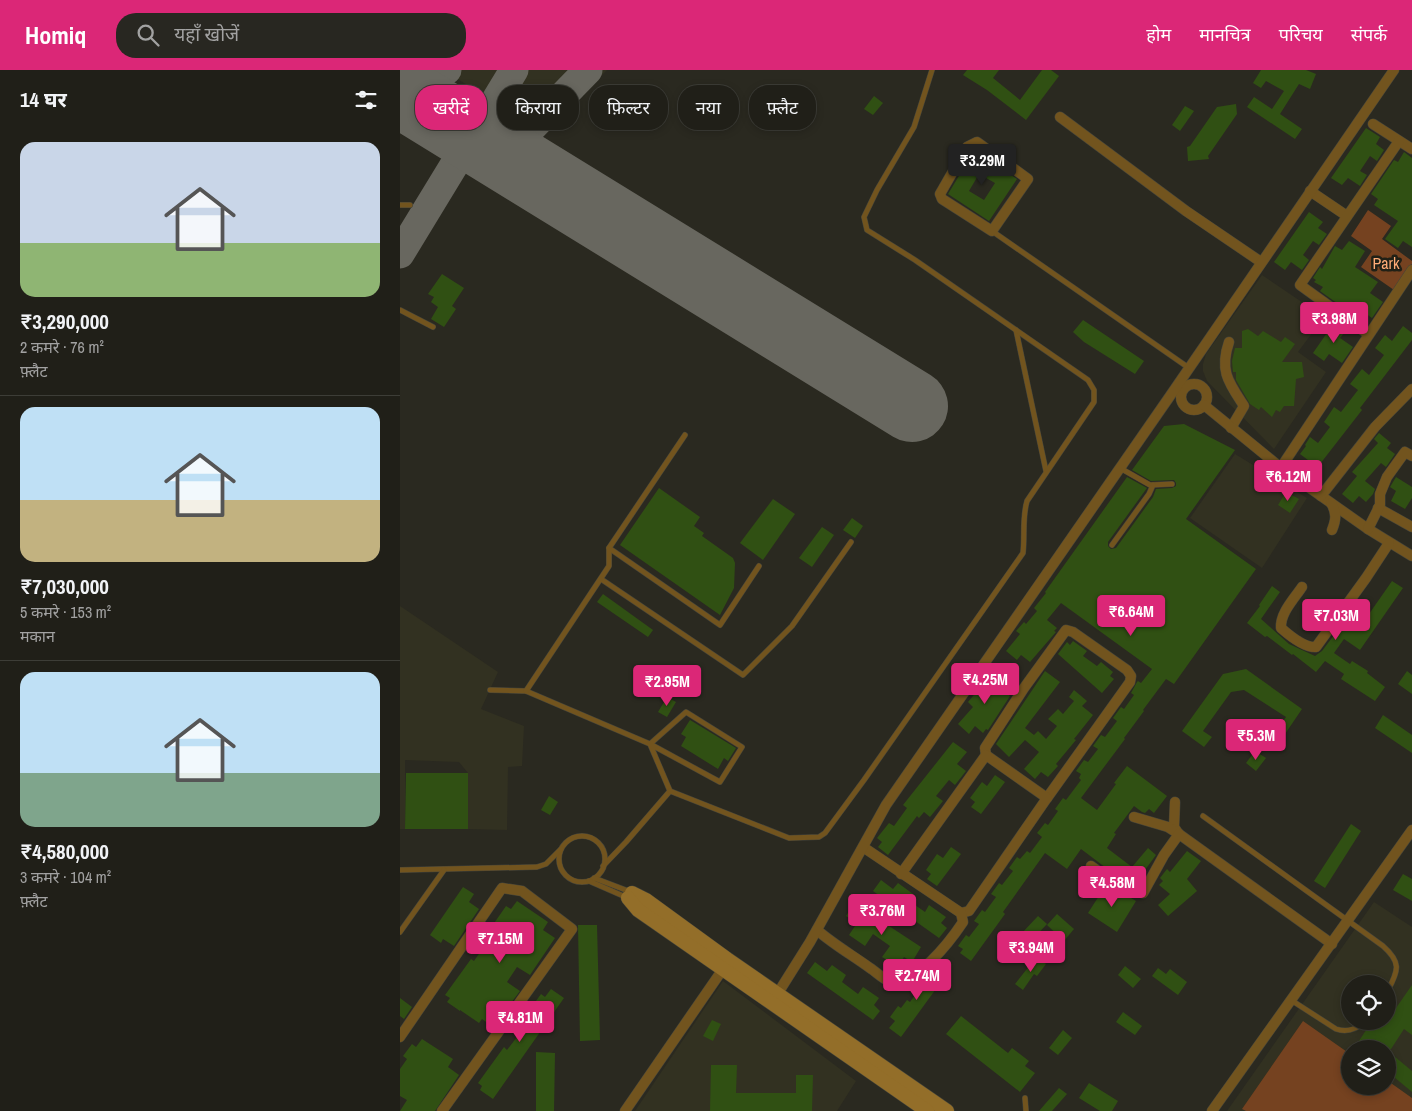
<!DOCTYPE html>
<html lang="hi">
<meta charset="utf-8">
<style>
:root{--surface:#201f18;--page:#282721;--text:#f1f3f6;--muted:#a2a2a2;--line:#3d3d37;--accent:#db2777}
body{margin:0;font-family:"Archivo Narrow","Noto Sans Devanagari",sans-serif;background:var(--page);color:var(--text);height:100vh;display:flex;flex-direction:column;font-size:19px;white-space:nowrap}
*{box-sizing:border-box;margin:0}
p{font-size:16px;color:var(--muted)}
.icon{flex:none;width:28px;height:28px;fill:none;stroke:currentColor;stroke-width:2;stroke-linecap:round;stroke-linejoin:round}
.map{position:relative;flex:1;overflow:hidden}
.sheet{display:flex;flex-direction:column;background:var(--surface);width:400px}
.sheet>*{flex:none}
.top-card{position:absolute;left:15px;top:15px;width:475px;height:45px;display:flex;gap:10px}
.buttons{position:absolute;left:941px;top:905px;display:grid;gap:10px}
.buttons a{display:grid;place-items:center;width:55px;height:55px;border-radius:50%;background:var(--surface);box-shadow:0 2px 8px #0003,0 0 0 1px var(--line);font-size:25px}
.price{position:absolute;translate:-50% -42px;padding:0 11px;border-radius:5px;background:var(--accent);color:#fff;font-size:16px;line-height:32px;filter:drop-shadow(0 1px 2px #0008)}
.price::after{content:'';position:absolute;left:50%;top:30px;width:15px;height:11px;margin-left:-8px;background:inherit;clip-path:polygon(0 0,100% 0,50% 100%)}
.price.selected{background:#222;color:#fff}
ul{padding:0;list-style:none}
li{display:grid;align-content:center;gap:10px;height:265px;padding:0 20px}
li+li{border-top:1px solid var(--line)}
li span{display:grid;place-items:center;height:155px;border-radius:15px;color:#555}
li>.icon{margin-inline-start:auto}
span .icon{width:90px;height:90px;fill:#fffc;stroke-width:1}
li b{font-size:21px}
h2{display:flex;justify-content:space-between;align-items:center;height:60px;padding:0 20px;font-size:21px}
.tag{padding:0 18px;border-radius:20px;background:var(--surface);box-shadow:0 2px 8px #0003,0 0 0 1px var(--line);font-size:18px;line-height:45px}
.tag.selected{background:var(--accent);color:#fff}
header{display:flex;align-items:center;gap:30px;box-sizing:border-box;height:70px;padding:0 25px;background:var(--accent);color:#fff}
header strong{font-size:24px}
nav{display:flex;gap:28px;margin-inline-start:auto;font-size:18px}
.search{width:350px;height:45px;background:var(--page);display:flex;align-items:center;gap:12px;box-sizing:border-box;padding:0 18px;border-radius:20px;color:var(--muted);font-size:19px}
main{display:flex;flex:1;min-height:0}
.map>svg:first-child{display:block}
.built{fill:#323121;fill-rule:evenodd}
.park{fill:#754220}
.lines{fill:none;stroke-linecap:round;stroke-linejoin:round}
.taxiway{stroke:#68675f;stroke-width:29}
.runway{stroke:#68675f;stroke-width:72}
.building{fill:#305013;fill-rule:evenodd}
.service-casing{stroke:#44443b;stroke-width:6}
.minor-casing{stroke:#44443b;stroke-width:11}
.secondary-casing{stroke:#44443b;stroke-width:15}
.service{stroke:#72541e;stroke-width:5}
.minor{stroke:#72541e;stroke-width:10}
.secondary{stroke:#936e29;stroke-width:14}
.labels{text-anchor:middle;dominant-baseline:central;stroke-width:5;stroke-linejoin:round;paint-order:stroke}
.park-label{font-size:16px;fill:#ffac77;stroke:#202016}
</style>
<header>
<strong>Homiq</strong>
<div class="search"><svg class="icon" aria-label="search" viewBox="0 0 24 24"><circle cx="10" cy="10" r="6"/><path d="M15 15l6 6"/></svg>यहाँ खोजें</div>
<nav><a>होम</a><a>मानचित्र</a><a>परिचय</a><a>संपर्क</a></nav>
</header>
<main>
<section class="sheet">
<h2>14 घर<svg class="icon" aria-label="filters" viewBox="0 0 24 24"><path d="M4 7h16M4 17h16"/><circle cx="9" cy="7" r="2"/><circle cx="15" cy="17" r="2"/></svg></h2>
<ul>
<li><span style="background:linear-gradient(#c9d6e8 65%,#8fb573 0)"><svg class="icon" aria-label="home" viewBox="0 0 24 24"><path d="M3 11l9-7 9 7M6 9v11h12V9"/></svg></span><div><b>₹3,290,000</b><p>2 कमरे · 76 m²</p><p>फ़्लैट</p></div></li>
<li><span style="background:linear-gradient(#bfe0f5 60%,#c2b280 0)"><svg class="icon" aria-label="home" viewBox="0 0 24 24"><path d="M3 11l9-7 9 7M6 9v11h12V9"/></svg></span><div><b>₹7,030,000</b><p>5 कमरे · 153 m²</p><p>मकान</p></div></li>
<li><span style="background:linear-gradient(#bfe0f5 65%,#7fa58c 0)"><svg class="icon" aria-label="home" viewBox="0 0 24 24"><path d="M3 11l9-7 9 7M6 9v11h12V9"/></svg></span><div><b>₹4,580,000</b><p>3 कमरे · 104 m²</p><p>फ़्लैट</p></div></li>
</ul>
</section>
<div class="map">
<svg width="1012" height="1041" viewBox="0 0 1012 1041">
<rect width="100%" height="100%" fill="#2a2920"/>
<g class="built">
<polygon points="43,0 207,0 145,63"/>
<polygon points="862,205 924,247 898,282 926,302 874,379 807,311 803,301 803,294 806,284"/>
<polygon points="835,384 907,428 862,498 790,448"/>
<polygon points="0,536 98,602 81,639 124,656 122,696 108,697 107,760 68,759 68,703 59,692 5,690 5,759 0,759"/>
<path d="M974 832 1012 857V1041H827ZM950 914H988V951H950ZM950 979H988V1016H950Z"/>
<polygon points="323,911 456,1011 437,1041 235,1041"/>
</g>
<g class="park">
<polygon points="968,140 991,156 982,169 1012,191 1012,194 994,220 961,197 972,181 951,166"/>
<polygon points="903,951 950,984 950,1016 988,1016 988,1011 1012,1028 1012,1041 846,1041 842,1039"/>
</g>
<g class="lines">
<g class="taxiway">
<polyline points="0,3 16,4 47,0"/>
<polyline points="74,66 114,0"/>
<polyline points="105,85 188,0"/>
<path d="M0 184 56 92C60 77 57 66 51 52"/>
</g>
<polyline class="runway" points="0,21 512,336"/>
</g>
<g class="building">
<polygon points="567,0 599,0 593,8 620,30 642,0 651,0 659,6 626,50 587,20 563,5"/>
<polygon points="861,0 906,0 916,4 910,19 899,14 880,44 902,59 895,69 847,37 854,27 872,39 884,21 866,11 861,18 853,13"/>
<polygon points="474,26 483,33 473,45 464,39"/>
<polygon points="836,34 837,44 808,86 809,89 788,91 787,77 790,76 817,37"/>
<polygon points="785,36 794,41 780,61 772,55"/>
<polygon points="966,58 980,67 976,74 984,80 977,91 970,86 960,101 967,105 960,116 948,108 942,115 931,108"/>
<path d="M574 81 617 109 589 151 548 124ZM579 104 595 113 584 130 569 121Z"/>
<polygon points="1004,82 1012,88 1012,177 1003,171 998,178 985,169 998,151 974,135 978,129 971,124 994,90 998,92"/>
<polygon points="909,142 923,152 918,158 927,164 919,175 913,171 903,185 909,190 902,200 891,192 885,200 874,192"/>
<polygon points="949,171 965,181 955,197 978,212 970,223 983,232 972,248 959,239 955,246 920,221 923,217 914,212 916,210 913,208 920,197 922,199 935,176 942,180"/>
<polygon points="42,204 64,218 52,236 56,239 44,257 31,249 38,237 31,232 34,227 28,224"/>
<polygon points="683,250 744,291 735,304 684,272 673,262"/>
<polygon points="936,250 948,258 940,268 953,277 942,293 929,284 924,291 913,283"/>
<polygon points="1003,256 1012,263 1012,270 960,338 962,340 913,403 904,395 908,390 900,384 906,376 905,375 910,367 918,373 930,357 924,352 934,337 941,342 958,320 950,314 962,299 969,305 984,285 975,278 985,265 992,271"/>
<polygon points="848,259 858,266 863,261 881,272 885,267 895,274 882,292 902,292 904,307 896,309 894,336 884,336 880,342 876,340 872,347 861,337 859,340 850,334 836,310 836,302 833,302 832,291 835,278 842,278 842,261"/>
<polygon points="784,354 835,380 786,449 856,499 774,614 766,609 743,640 744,641 724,668 725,669 681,728 697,740 716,714 714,713 727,696 767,726 754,743 749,739 745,743 742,742 734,736 714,763 716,764 707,778 732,797 748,778 756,785 742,804 745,806 739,815 726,813 681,779 667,799 645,783 603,842 605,844 571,891 560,883 563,879 558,876 566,865 569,867 579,854 574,851 582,840 585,842 596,827 591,824 599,813 602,815 613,801 609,798 617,787 620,789 627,781 630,783 642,767 637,763 645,753 648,755 658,741 655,739 663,728 666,730 681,710 679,708 681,704 676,701 684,690 688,692 698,679 693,676 701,665 705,667 717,651 713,648 721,637 724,639 734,625 731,623 737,612 738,611 741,613 752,599 661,533 647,550 657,558 654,561 656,562 630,592 621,585 617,590 606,581 620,564 616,561 624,552 626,554 637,541 634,538 646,523 645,522 727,407 747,418 708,472 708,476 711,479 716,478 753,427 756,419 772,418 776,416 776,413 774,410 751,411 732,400 764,356"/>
<polygon points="979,363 991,373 987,378 995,384 986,397 981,393 965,411 975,419 973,424 966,432 959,426 953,433 942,424 957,406 952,402 978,373 974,369"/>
<polygon points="996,407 1012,417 1012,428 1005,439 991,431 996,421 990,417"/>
<polygon points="259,418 300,447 294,456 304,463 302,466 333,488 335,493 334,518 320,545 220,475"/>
<polygon points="886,422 899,429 890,443 878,435"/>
<polygon points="373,429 395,444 363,490 340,473"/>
<polygon points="452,448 463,456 455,468 443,460"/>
<polygon points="422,457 434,465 412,497 399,488"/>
<polygon points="992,511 1003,518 960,580 944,569 934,583 950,594 952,591 968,601 967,603 985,617 975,631 941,609 944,604 925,591 916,602 893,584 892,585 867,566 865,567 847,553 860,536 859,535 872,516 880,522 861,549 889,574 915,586 922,581 950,544 962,554"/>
<polygon points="203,524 253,560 248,567 197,532"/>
<polygon points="673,571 687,581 683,586 697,596 701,592 713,602 710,606 714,609 702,623 658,584 667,572 670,575"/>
<polygon points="846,599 902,639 883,667 875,662 886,647 844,620 831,622 803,661 812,667 804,677 782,661 823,604"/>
<polygon points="591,601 604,612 600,617 610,626 588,660 586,659 583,663 575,656 569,664 558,654 573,637 568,632 587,609 585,608"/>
<polygon points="645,601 660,612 625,658 634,665 638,661 646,669 657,656 648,649 658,639 663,644 674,631 669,627 674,620 687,631 682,636 693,645 674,669 676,670 656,694 658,696 648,707 641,702 635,709 624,699 639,682 625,670 609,687 596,674"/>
<polygon points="1007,601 1012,605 1012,624 998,614"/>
<polygon points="267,627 276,632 267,647 258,642"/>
<polygon points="983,645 1012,665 1012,683 975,658"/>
<polygon points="290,650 336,678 328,691 324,688 318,699 281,676 286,667 281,664"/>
<polygon points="553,672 567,682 557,694 566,701 555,715 549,710 536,726 543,731 530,747 524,742 519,748 517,746 488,785 478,777 482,772 477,768 489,753 494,756 507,738 503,735"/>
<polygon points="855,681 866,688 856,701 846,693"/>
<polygon points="6,703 68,703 68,759 5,759"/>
<polygon points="595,705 605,712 581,744 571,737 575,732 570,728 582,712 587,716"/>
<polygon points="149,726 158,732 150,745 141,740"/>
<polygon points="951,754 961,761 925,818 914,811"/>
<polygon points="551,777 561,784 537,816 527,809 531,804 526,800 537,784 543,788"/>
<polygon points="787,781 801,791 787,809 797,821 768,846 758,835 770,824 759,815 763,811 760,808 767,799 770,802"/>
<polygon points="1003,804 1012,809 1012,831 993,820"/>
<polygon points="481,810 493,819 498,813 513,824 508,830 525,842 529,835 546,847 541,853 547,858 539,868 473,821"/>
<polygon points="706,815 719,825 731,828 736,831 717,862 688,843"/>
<polygon points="63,817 74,824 69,832 79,839 54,876 43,869 41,873 30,865"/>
<polygon points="117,831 148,852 143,860 155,868 130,905 117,897 107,912 120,921 93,957 82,949 79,953 60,940 60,941 47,932 50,928 45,925 71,889 74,891 85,875 81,872 106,836 111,839"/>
<polygon points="454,833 521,877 512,892 504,887 498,897 482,887 490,876 473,864 465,876 449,865 457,853 446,846"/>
<polygon points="657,844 674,859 664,871 647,855"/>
<polygon points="638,846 647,854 630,872 621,864"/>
<polygon points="178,855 197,855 200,970 180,971"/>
<polygon points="637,886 646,894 637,906 634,904 623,920 615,914"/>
<polygon points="415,892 427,901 432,895 446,905 442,912 458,924 463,917 479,928 474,935 480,941 473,950 407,903"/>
<polygon points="542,896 549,901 501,967 489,958 495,951 490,947 498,936 501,938 507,930 510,932 521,917 516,914 519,909 526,904 527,905 534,898 538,901"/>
<polygon points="725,896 741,909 733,918 718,905"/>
<polygon points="758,898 766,904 770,899 787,912 778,925 752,906"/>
<polygon points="1012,915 1012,965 1004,959 991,979 964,979 957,974 972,951 988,951 988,932 996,938"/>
<polygon points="151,919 164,928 93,1029 80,1020 82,1016 78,1013 104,977 107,980 120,963 115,960 141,924 145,927"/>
<polygon points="0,928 12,937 4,949 0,946"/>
<polygon points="723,942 742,956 735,965 716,952"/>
<polygon points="561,946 608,983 612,978 629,991 625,996 635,1003 620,1022 546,964"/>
<polygon points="312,950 321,954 313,971 303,966"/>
<polygon points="663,960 672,968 658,985 649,978"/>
<polygon points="22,969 53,989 48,997 59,1005 35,1041 0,1041 7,1030 0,1026 0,999 7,989 3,986 12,974 16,977"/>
<polygon points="988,981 1012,1001 1012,1022 988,1002"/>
<polygon points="136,982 155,983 154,1041 136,1041"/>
<polygon points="311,995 337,995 336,1023 396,1023 396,1005 413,1005 412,1041 310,1041"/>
<polygon points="689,1013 718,1031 712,1041 700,1041 679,1028"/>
<polygon points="659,1018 667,1024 652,1041 639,1041"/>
</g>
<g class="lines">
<g class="service-casing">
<g id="service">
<polyline points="0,135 10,135"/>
<polyline points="592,161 789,298"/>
<polyline points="0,240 33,257"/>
<polyline points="616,260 646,401"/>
<polyline points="720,398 750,415 772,414"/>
<polyline points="712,475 749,424 753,415"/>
<polyline points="209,478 320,555 359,496"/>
<polyline points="201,509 343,605 392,556 451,472"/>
<polyline points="90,620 126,621 250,674 320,712 342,677 286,642 250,674 270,721 226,772 203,796"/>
<polyline points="126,621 209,496 209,478 285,365"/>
<path d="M270 721 389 768 419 767 425 763 464 710 623 483C625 465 622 448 627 431L694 332V320L688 310 515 190 467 160 464 147 477 120 514 57 532 0"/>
<path d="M803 746 983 876C1001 892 999 900 988 920"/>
<circle cx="182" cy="789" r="23"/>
<polyline points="0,800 137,797 146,794 161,779"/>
<polyline points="194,808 231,822"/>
<polyline points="189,811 228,828"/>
<polyline points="0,862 44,800"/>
<path d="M891 930 936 959C948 963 957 959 966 951"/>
<polyline points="625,1028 626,1041"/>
</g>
</g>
<g class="minor-casing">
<g id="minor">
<polyline points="660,47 786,141 861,192"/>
<polyline points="973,54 1012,79"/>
<polygon points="577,72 628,109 592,161 542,129 540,124 567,77"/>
<polyline points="910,121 947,146"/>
<polyline points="968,264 900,215 999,71"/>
<path d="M829 272C819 301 829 313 844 336L831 358"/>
<circle cx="794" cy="327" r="13"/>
<polyline points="804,335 880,397 968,459 1012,486"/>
<polyline points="870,414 1012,200"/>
<polyline points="921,426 975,357 1012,319"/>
<path d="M931 433C937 443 936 450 932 460"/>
<polyline points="978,438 1012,457"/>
<polyline points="968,459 980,435 980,424 987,407 1005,382 1012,386"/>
<path d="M902 517C894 529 880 543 881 558 890 566 905 578 916 577L966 508 989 473"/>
<polyline points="586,685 585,678 624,618 666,560 673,562 727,600 731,606 730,612 647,728"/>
<polyline points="775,732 774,757 778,763"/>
<polyline points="734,747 768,757 779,764"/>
<polyline points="691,796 723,819 743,823 764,785 779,764 932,874"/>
<polyline points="501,804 586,685 647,728 569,841 561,843"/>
<path d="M417 860C433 874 452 885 470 898 475 901 483 909 489 911 514 919 551 870 563 852L561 843 463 777"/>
<polyline points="378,923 410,872 486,735 770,326 994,0"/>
<polyline points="0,967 102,818 122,821 172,859 42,1041"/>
<polyline points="225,1041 323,899"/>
<polyline points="812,1041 1012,760"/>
</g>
</g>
<g class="secondary-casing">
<g id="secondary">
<polyline points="232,823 246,830 327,889 547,1041"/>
<polyline points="228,828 238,840 527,1041"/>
</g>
</g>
<use href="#service" class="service"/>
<use href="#minor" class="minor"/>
<use href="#secondary" class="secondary"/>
</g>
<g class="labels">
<g class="park-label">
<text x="986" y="193">Park</text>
</g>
</g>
</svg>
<div class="buttons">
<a><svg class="icon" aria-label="locate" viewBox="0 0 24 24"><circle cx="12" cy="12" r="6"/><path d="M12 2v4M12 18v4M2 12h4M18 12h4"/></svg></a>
<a><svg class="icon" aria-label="layers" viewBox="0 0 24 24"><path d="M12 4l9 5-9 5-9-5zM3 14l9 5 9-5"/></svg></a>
</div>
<b class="price selected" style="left:582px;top:116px">₹3.29M</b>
<b class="price" style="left:934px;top:274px">₹3.98M</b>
<b class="price" style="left:888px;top:432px">₹6.12M</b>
<b class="price" style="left:731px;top:567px">₹6.64M</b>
<b class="price" style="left:936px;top:571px">₹7.03M</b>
<b class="price" style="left:585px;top:635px">₹4.25M</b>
<b class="price" style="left:267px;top:637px">₹2.95M</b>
<b class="price" style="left:856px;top:691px">₹5.3M</b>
<b class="price" style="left:712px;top:838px">₹4.58M</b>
<b class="price" style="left:482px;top:866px">₹3.76M</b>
<b class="price" style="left:100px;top:894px">₹7.15M</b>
<b class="price" style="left:631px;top:903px">₹3.94M</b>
<b class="price" style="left:517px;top:931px">₹2.74M</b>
<b class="price" style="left:120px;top:973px">₹4.81M</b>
<div class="top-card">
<a class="tag selected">खरीदें</a>
<a class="tag">किराया</a>
<a class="tag">फ़िल्टर</a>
<a class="tag">नया</a>
<a class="tag">फ़्लैट</a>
</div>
</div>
</main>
